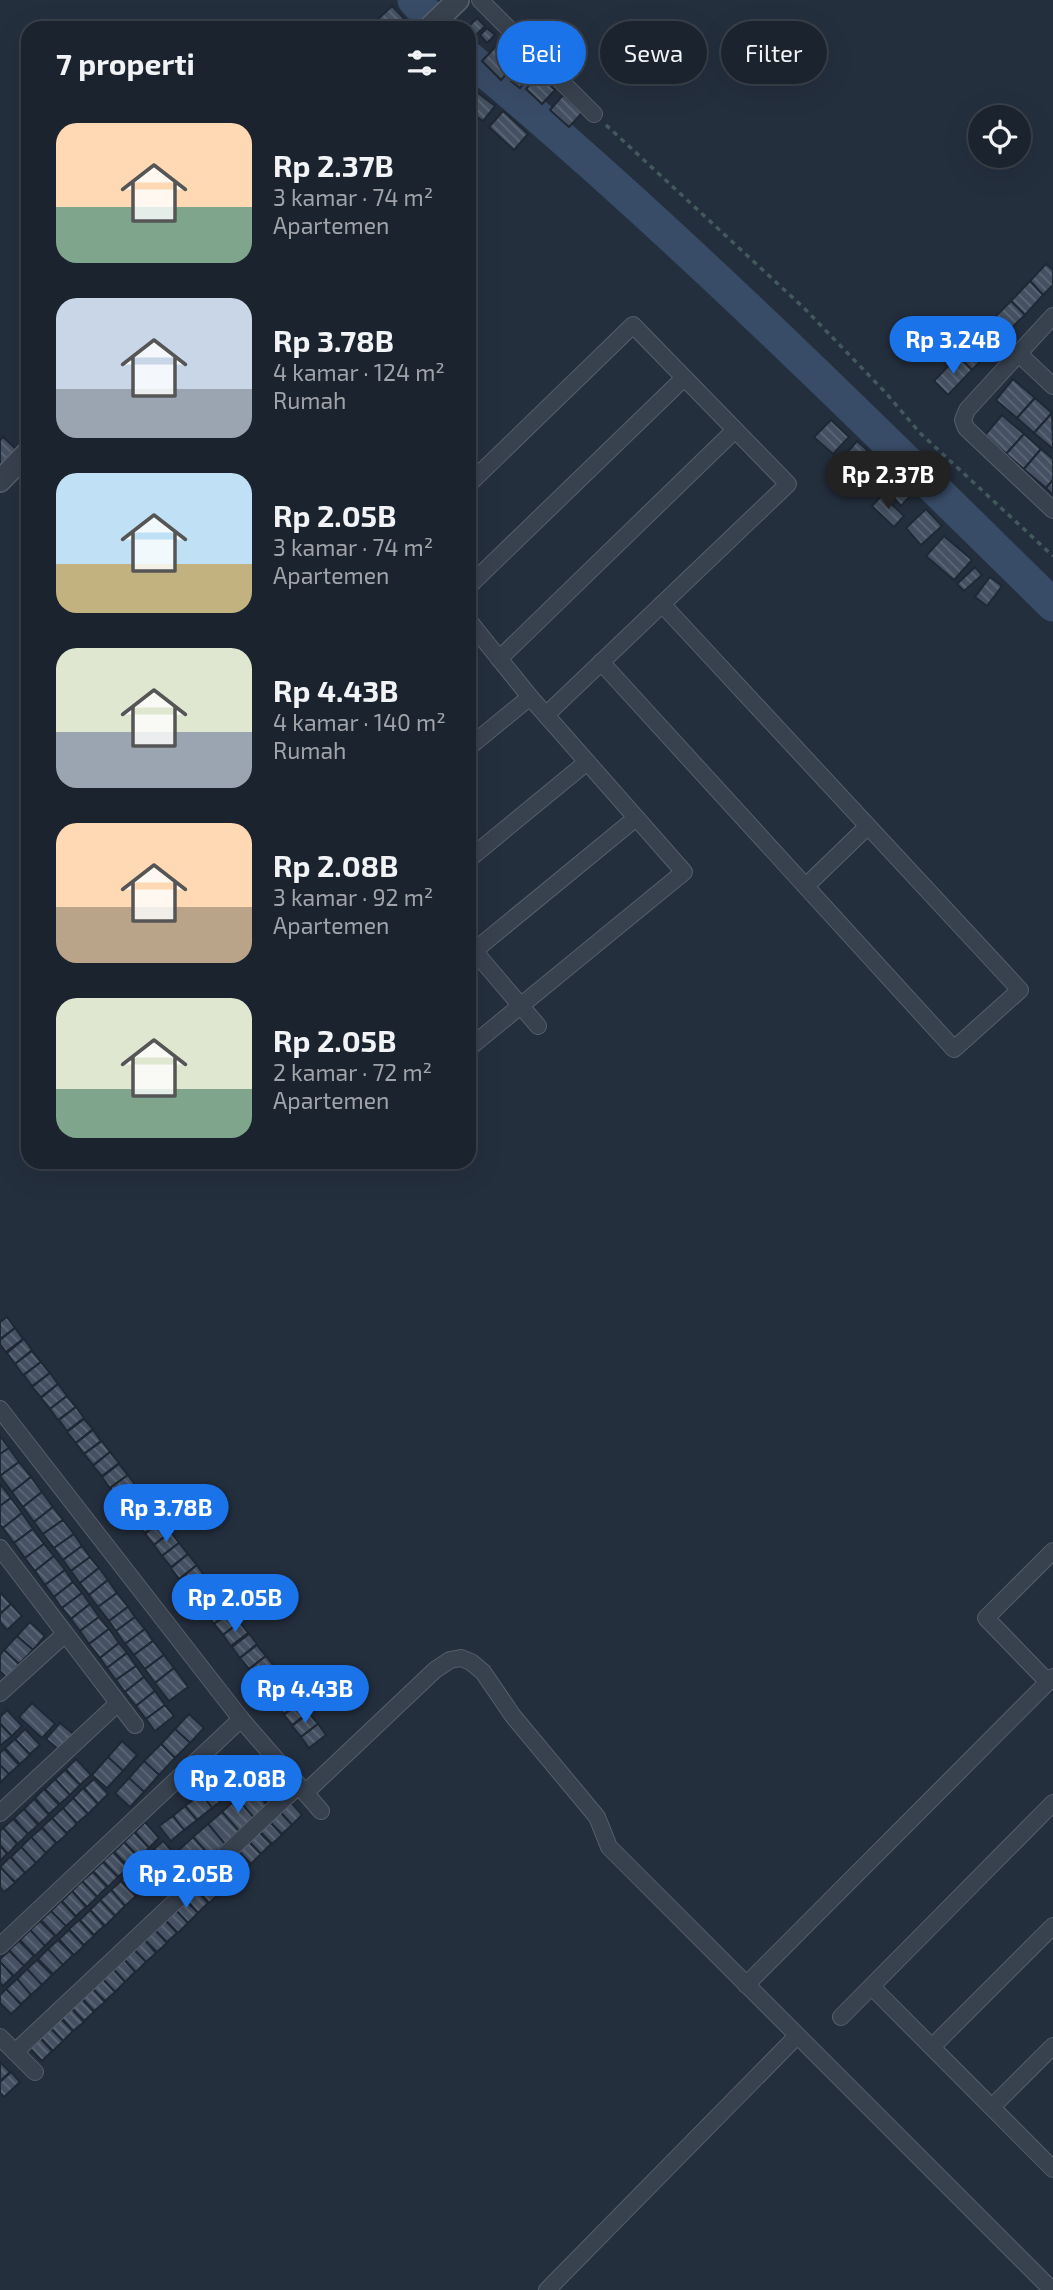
<!DOCTYPE html>
<html lang="id">
<meta charset="utf-8">
<style>
:root{--surface:#1b232e;--page:#242b36;--text:#f1f3f6;--muted:#a0a4aa;--line:#39404a;--accent:#1a73e8}
body{margin:0;font-family:"Exo 2",sans-serif;background:var(--page);color:var(--text);height:100vh;display:flex;flex-direction:column;font-size:26px;white-space:nowrap}
*{box-sizing:border-box;margin:0}
p{font-size:23px;color:var(--muted)}
.icon{flex:none;width:38px;height:38px;fill:none;stroke:currentColor;stroke-width:2;stroke-linecap:round;stroke-linejoin:round}
.map{position:relative;flex:1;overflow:hidden}
.drawer{position:absolute;left:21px;top:21px;width:455px;height:1148px;display:flex;flex-direction:column;background:var(--surface);border-radius:21px;box-shadow:0 7px 28px #0002,0 0 0 2px var(--line)}
.drawer>*{flex:none}
.guide{position:absolute;left:497px;top:21px;width:450px;height:63px;display:flex;gap:14px}
.buttons{position:absolute;left:968px;top:105px;display:grid;gap:14px}
.buttons a{display:grid;place-items:center;width:63px;height:63px;border-radius:50%;background:var(--surface);box-shadow:0 7px 28px #0002,0 0 0 2px var(--line);font-size:35px}
.price{position:absolute;translate:-50% -60px;padding:0 16px;border-radius:24px;background:var(--accent);color:#fff;font-size:23px;line-height:46px;filter:drop-shadow(0 2px 4px #0008)}
.price::after{content:'';position:absolute;left:50%;top:42px;width:21px;height:16px;margin-left:-10px;background:inherit;clip-path:polygon(0 0,100% 0,50% 100%)}
.price.selected{background:#222;color:#fff}
ul{padding:0;list-style:none}
li{display:flex;align-items:center;gap:21px;height:175px;padding:0 35px}
li span{display:grid;place-items:center;flex:none;width:196px;height:140px;border-radius:21px;color:#555}
li>.icon{margin-inline-start:auto}
span .icon{width:84px;height:84px;fill:#fffc;stroke-width:1}
li b{font-size:30px}
h2{display:flex;justify-content:space-between;align-items:center;height:84px;padding:0 35px;font-size:30px}
.tag{padding:0 24px;border-radius:32px;background:var(--surface);box-shadow:0 7px 28px #0002,0 0 0 2px var(--line);font-size:24px;line-height:63px}
.tag.selected{background:var(--accent);color:#fff}
.map>svg:first-child{display:block}
.lines{fill:none;stroke-linecap:round;stroke-linejoin:round}
.river{stroke:#394c67;stroke-width:33}
.building{fill:url(#building-back-hatch);stroke:#1f2835;stroke-width:2}
.minor-casing{stroke:#565f6c;stroke-width:18}
.tertiary-casing{stroke:#565f6c;stroke-width:24}
.path{stroke:#44595c;stroke-width:3.5;stroke-dasharray:5 5;stroke-linecap:butt}
.minor{stroke:#38414e;stroke-width:16}
.tertiary{stroke:#38414e;stroke-width:21}
</style>
<div class="map">
<svg width="1053" height="2290" viewBox="0 0 1053 2290">
<defs>
<pattern id="building-back-hatch" width="6" height="6" patternUnits="userSpaceOnUse" patternTransform="scale(1.75)"><rect width="6" height="6" fill="#455162"/><path d="M-1 5l2 2M0 0l6 6M5-1l2 2" fill="none" stroke="#5d6877"/></pattern>
</defs>
<rect width="100%" height="100%" fill="#242f3e"/>
<g class="lines">
<g class="river">
<polyline points="414,0 440,28"/>
<path d="M469 58C673 229 863 418 1053 605"/>
</g>
</g>
<g class="building">
<polygon points="392,6 413,28 383,28 376,21"/>
<polygon points="477,18 485,26 470,41 469,28 467,28"/>
<polygon points="487,28 495,35 487,43 480,35"/>
<polygon points="502,40 521,58 501,80 482,61"/>
<polygon points="526,62 535,70 520,88 511,81"/>
<polygon points="538,75 555,90 542,104 526,89"/>
<polygon points="470,87 495,106 483,121 469,111"/>
<polygon points="563,95 582,113 569,127 550,110"/>
<polygon points="503,111 528,134 514,150 489,127"/>
<polygon points="1046,264 1053,270 1053,285 1043,295 1030,281"/>
<polygon points="1030,281 1043,295 1025,315 1011,301"/>
<polygon points="1011,301 1025,315 1008,331 994,318"/>
<polygon points="994,318 1008,331 992,349 977,336"/>
<polygon points="977,336 992,349 972,370 958,356"/>
<polygon points="958,356 972,370 948,395 934,381"/>
<polygon points="1013,379 1035,398 1017,418 996,400"/>
<polygon points="1035,398 1052,413 1034,433 1017,418"/>
<polygon points="1052,413 1053,446 1052,448 1034,433"/>
<polygon points="1002,415 1024,434 1006,454 985,435"/>
<polygon points="831,420 849,437 833,454 814,437"/>
<polygon points="1024,434 1041,449 1024,469 1006,454"/>
<polygon points="3,437 16,449 0,466 0,440"/>
<polygon points="857,441 886,467 870,487 840,461"/>
<polygon points="1041,449 1053,459 1053,480 1046,488 1024,469"/>
<polygon points="1053,480 1053,495 1046,488"/>
<polygon points="901,485 911,495 901,506 891,495"/>
<polygon points="882,495 904,516 894,527 872,506"/>
<polygon points="926,509 942,526 921,545 906,528"/>
<polygon points="944,536 972,560 954,580 926,556"/>
<polygon points="975,567 982,575 964,591 957,584"/>
<polygon points="990,577 1002,586 987,606 975,597"/>
<polygon points="7,1317 15,1328 0,1339 0,1322"/>
<polygon points="15,1328 23,1339 6,1352 0,1344 0,1340"/>
<polygon points="24,1339 32,1350 15,1364 7,1353"/>
<polygon points="32,1351 41,1362 23,1375 15,1364"/>
<polygon points="41,1362 50,1373 32,1386 24,1375"/>
<polygon points="50,1373 58,1384 41,1397 32,1387"/>
<polygon points="58,1384 67,1396 50,1409 41,1398"/>
<polygon points="67,1396 76,1407 58,1420 50,1409"/>
<polygon points="76,1407 84,1418 67,1431 59,1420"/>
<polygon points="84,1419 93,1429 76,1443 67,1432"/>
<polygon points="93,1430 101,1441 84,1454 76,1443"/>
<polygon points="0,1436 9,1448 0,1454"/>
<polygon points="102,1441 110,1452 93,1465 84,1454"/>
<polygon points="9,1448 19,1462 0,1476 0,1454"/>
<polygon points="110,1452 119,1463 102,1476 93,1466"/>
<polygon points="19,1462 31,1477 12,1492 0,1476"/>
<polygon points="119,1464 128,1475 110,1488 102,1477"/>
<polygon points="128,1475 136,1486 119,1499 110,1488"/>
<polygon points="31,1477 42,1492 23,1507 12,1492"/>
<polygon points="0,1484 11,1498 0,1506"/>
<polygon points="136,1486 145,1497 128,1510 119,1500"/>
<polygon points="42,1492 53,1507 34,1522 23,1507"/>
<polygon points="11,1498 22,1513 3,1528 0,1525 0,1506"/>
<polygon points="145,1498 153,1509 136,1522 128,1511"/>
<polygon points="53,1507 63,1520 43,1534 34,1522"/>
<polygon points="154,1509 162,1520 145,1533 137,1522"/>
<polygon points="22,1513 33,1529 14,1543 3,1528"/>
<polygon points="63,1520 74,1534 54,1548 43,1534"/>
<polygon points="162,1520 171,1531 154,1545 145,1534"/>
<polygon points="33,1529 44,1544 25,1558 14,1543"/>
<polygon points="171,1532 179,1543 162,1556 154,1545"/>
<polygon points="74,1534 82,1546 63,1560 54,1548"/>
<polygon points="179,1543 188,1554 171,1567 162,1556"/>
<polygon points="44,1544 54,1556 35,1571 25,1558"/>
<polygon points="82,1546 90,1557 71,1571 63,1560"/>
<polygon points="188,1554 197,1565 179,1579 171,1568"/>
<polygon points="54,1556 65,1570 45,1585 35,1571"/>
<polygon points="90,1557 99,1568 80,1583 71,1571"/>
<polygon points="197,1565 205,1577 188,1590 180,1579"/>
<polygon points="99,1568 108,1580 89,1595 80,1583"/>
<polygon points="65,1570 73,1582 54,1597 45,1585"/>
<polygon points="206,1577 214,1588 197,1601 188,1590"/>
<polygon points="108,1580 117,1593 98,1607 89,1595"/>
<polygon points="73,1582 82,1593 62,1608 54,1597"/>
<polygon points="214,1588 223,1599 206,1612 197,1601"/>
<polygon points="0,1592 11,1604 0,1614"/>
<polygon points="82,1593 90,1604 71,1619 62,1608"/>
<polygon points="117,1593 128,1607 109,1621 98,1607"/>
<polygon points="223,1600 231,1610 214,1624 206,1613"/>
<polygon points="11,1604 22,1616 7,1630 0,1622 0,1614"/>
<polygon points="90,1604 99,1617 80,1631 71,1619"/>
<polygon points="128,1607 135,1617 116,1631 109,1621"/>
<polygon points="232,1611 240,1622 223,1635 214,1624"/>
<polygon points="99,1617 109,1629 89,1644 80,1631"/>
<polygon points="135,1617 145,1629 125,1644 116,1631"/>
<polygon points="30,1622 45,1636 33,1650 17,1636"/>
<polygon points="240,1622 248,1633 231,1646 223,1635"/>
<polygon points="109,1629 119,1643 100,1658 89,1644"/>
<polygon points="145,1629 153,1641 134,1655 125,1644"/>
<polygon points="249,1634 257,1644 240,1658 232,1647"/>
<polygon points="17,1636 33,1650 19,1664 4,1650"/>
<polygon points="153,1641 164,1655 145,1669 134,1655"/>
<polygon points="119,1643 127,1653 107,1668 100,1658"/>
<polygon points="257,1645 266,1656 249,1669 240,1658"/>
<polygon points="4,1650 19,1664 7,1678 0,1671 0,1655"/>
<polygon points="127,1653 136,1666 116,1680 107,1668"/>
<polygon points="164,1655 174,1668 155,1683 145,1669"/>
<polygon points="266,1656 275,1667 257,1680 249,1669"/>
<polygon points="136,1666 144,1677 125,1692 116,1680"/>
<polygon points="174,1668 188,1687 169,1701 155,1683"/>
<polygon points="275,1668 283,1678 266,1692 258,1681"/>
<polygon points="144,1677 155,1691 136,1706 125,1692"/>
<polygon points="284,1679 292,1690 275,1703 266,1692"/>
<polygon points="292,1690 301,1701 284,1714 275,1703"/>
<polygon points="155,1691 165,1705 146,1719 136,1706"/>
<polygon points="301,1701 309,1712 292,1725 284,1715"/>
<polygon points="32,1703 55,1724 42,1738 19,1717"/>
<polygon points="165,1705 174,1716 155,1731 146,1719"/>
<polygon points="7,1710 22,1726 12,1736 0,1723 0,1717"/>
<polygon points="309,1713 318,1724 301,1737 292,1726"/>
<polygon points="189,1714 204,1728 190,1743 175,1729"/>
<polygon points="60,1723 77,1737 63,1753 46,1739"/>
<polygon points="0,1724 12,1736 1,1745 0,1744"/>
<polygon points="318,1724 326,1735 309,1748 301,1737"/>
<polygon points="25,1729 40,1745 30,1754 15,1739"/>
<polygon points="175,1729 190,1743 175,1758 161,1744"/>
<polygon points="15,1739 30,1755 20,1764 5,1748"/>
<polygon points="122,1741 137,1755 123,1771 108,1757"/>
<polygon points="161,1744 175,1758 159,1775 144,1761"/>
<polygon points="4,1749 19,1765 9,1774 0,1765 0,1753"/>
<polygon points="108,1757 123,1771 107,1788 92,1775"/>
<polygon points="76,1759 91,1775 80,1785 66,1769"/>
<polygon points="144,1761 159,1775 144,1792 129,1778"/>
<polygon points="0,1765 9,1774 0,1783"/>
<polygon points="235,1767 246,1781 230,1794 219,1779"/>
<polygon points="65,1770 80,1785 70,1795 55,1779"/>
<polygon points="129,1778 144,1792 130,1807 115,1793"/>
<polygon points="55,1779 70,1795 60,1804 45,1789"/>
<polygon points="94,1779 108,1794 98,1804 84,1788"/>
<polygon points="219,1779 230,1794 212,1808 201,1794"/>
<polygon points="250,1786 268,1806 254,1818 237,1798"/>
<polygon points="83,1788 98,1804 88,1814 73,1798"/>
<polygon points="44,1789 59,1805 49,1814 35,1798"/>
<polygon points="201,1794 212,1808 197,1820 185,1806"/>
<polygon points="73,1798 88,1814 77,1823 63,1808"/>
<polygon points="237,1798 254,1818 239,1831 222,1812"/>
<polygon points="34,1799 49,1815 39,1824 24,1809"/>
<polygon points="288,1799 302,1815 292,1825 278,1809"/>
<polygon points="185,1806 197,1820 184,1830 173,1816"/>
<polygon points="63,1808 77,1824 67,1833 52,1818"/>
<polygon points="24,1809 38,1825 28,1834 14,1818"/>
<polygon points="277,1809 292,1825 282,1834 267,1819"/>
<polygon points="222,1812 239,1831 225,1844 208,1824"/>
<polygon points="173,1816 184,1830 171,1841 159,1826"/>
<polygon points="52,1818 67,1834 57,1843 42,1827"/>
<polygon points="13,1819 28,1834 18,1844 3,1828"/>
<polygon points="267,1819 282,1835 272,1844 257,1828"/>
<polygon points="145,1822 159,1838 149,1848 135,1832"/>
<polygon points="208,1824 225,1844 210,1856 193,1837"/>
<polygon points="3,1828 17,1844 8,1854 0,1845 0,1831"/>
<polygon points="42,1828 56,1843 46,1853 31,1837"/>
<polygon points="256,1829 271,1844 261,1854 246,1838"/>
<polygon points="134,1832 149,1848 139,1857 124,1842"/>
<polygon points="31,1837 46,1853 36,1863 21,1847"/>
<polygon points="193,1837 210,1856 196,1869 179,1850"/>
<polygon points="246,1839 261,1854 251,1864 236,1848"/>
<polygon points="163,1841 177,1857 167,1866 152,1851"/>
<polygon points="124,1842 139,1858 129,1867 114,1852"/>
<polygon points="0,1846 7,1854 0,1861"/>
<polygon points="21,1847 36,1863 25,1873 11,1857"/>
<polygon points="235,1848 250,1864 240,1874 225,1858"/>
<polygon points="152,1851 167,1867 157,1876 142,1861"/>
<polygon points="113,1852 128,1868 118,1877 103,1861"/>
<polygon points="10,1857 25,1873 15,1882 0,1867"/>
<polygon points="225,1858 240,1874 230,1883 215,1868"/>
<polygon points="142,1861 157,1877 146,1886 132,1870"/>
<polygon points="103,1862 118,1877 108,1887 93,1871"/>
<polygon points="0,1867 15,1883 4,1892 0,1887"/>
<polygon points="215,1868 229,1884 219,1893 205,1878"/>
<polygon points="131,1871 146,1886 136,1896 121,1880"/>
<polygon points="93,1872 107,1887 97,1897 82,1881"/>
<polygon points="204,1878 219,1894 209,1903 194,1887"/>
<polygon points="82,1881 97,1897 87,1907 72,1891"/>
<polygon points="121,1881 136,1896 125,1906 111,1890"/>
<polygon points="194,1888 208,1903 198,1913 184,1897"/>
<polygon points="111,1890 125,1906 115,1916 100,1900"/>
<polygon points="72,1891 86,1907 76,1916 62,1901"/>
<polygon points="183,1898 198,1913 188,1923 173,1907"/>
<polygon points="100,1900 115,1916 105,1926 90,1910"/>
<polygon points="61,1901 76,1917 66,1926 51,1911"/>
<polygon points="173,1907 188,1923 178,1933 163,1917"/>
<polygon points="90,1910 104,1926 94,1935 80,1920"/>
<polygon points="51,1911 66,1926 56,1936 41,1920"/>
<polygon points="162,1917 177,1933 167,1942 152,1927"/>
<polygon points="79,1920 94,1936 84,1945 69,1929"/>
<polygon points="40,1921 55,1936 45,1946 30,1930"/>
<polygon points="152,1927 167,1943 157,1952 142,1937"/>
<polygon points="30,1930 45,1946 35,1956 20,1940"/>
<polygon points="69,1930 84,1946 74,1955 59,1939"/>
<polygon points="142,1937 156,1953 146,1962 131,1946"/>
<polygon points="58,1940 73,1955 63,1965 48,1949"/>
<polygon points="19,1941 34,1956 24,1966 9,1950"/>
<polygon points="131,1947 146,1962 136,1972 121,1956"/>
<polygon points="48,1949 63,1965 53,1974 38,1959"/>
<polygon points="9,1951 24,1966 14,1976 0,1962 0,1959"/>
<polygon points="121,1956 135,1972 125,1982 111,1966"/>
<polygon points="37,1960 52,1975 42,1985 27,1969"/>
<polygon points="0,1962 13,1976 3,1986 0,1982"/>
<polygon points="111,1967 125,1982 115,1992 100,1976"/>
<polygon points="27,1969 42,1985 31,1995 17,1979"/>
<polygon points="100,1976 115,1992 105,2001 90,1986"/>
<polygon points="17,1979 31,1995 21,2004 6,1989"/>
<polygon points="90,1986 105,2002 94,2011 80,1996"/>
<polygon points="6,1989 21,2005 11,2014 0,2003 0,1995"/>
<polygon points="79,1996 94,2012 84,2021 69,2005"/>
<polygon points="69,2006 84,2022 73,2031 59,2015"/>
<polygon points="58,2016 73,2031 63,2041 48,2025"/>
<polygon points="48,2026 63,2041 53,2051 38,2035"/>
<polygon points="37,2035 52,2051 42,2061 27,2045"/>
<polygon points="0,2062 10,2072 0,2081"/>
<polygon points="11,2072 20,2082 4,2097 0,2093 0,2082"/>
</g>
<g class="lines">
<g class="minor-casing">
<g id="minor">
<polyline points="480,0 594,114"/>
<polyline points="1053,316 967,410 963,420 966,428 1053,510"/>
<polyline points="1019,354 1053,386"/>
<polyline points="469,484 633,325 788,484 546,715"/>
<polyline points="469,586 684,378"/>
<polyline points="469,621 530,697 684,872 469,1048"/>
<polyline points="499,659 735,430"/>
<polyline points="601,662 954,1049 1020,990 662,604"/>
<polyline points="469,747 530,697"/>
<polyline points="469,859 587,762"/>
<polyline points="806,886 868,826"/>
<polyline points="469,945 538,1026"/>
<polyline points="469,955 636,818"/>
<polyline points="0,1409 241,1719 321,1811"/>
<polyline points="0,1548 135,1725"/>
<polyline points="1048,1682 986,1618 1053,1551"/>
<polyline points="0,1693 65,1634"/>
<polyline points="305,1793 435,1670 450,1660 461,1658 471,1662 483,1672 513,1716 597,1817 609,1847 1052,2290"/>
<polyline points="0,1813 117,1704"/>
<polyline points="0,1946 241,1719"/>
<polyline points="746,1985 1053,1677"/>
<polyline points="872,1987 1053,2169"/>
<polyline points="841,2017 1053,1803"/>
<polyline points="0,2037 35,2072"/>
<polyline points="932,2047 1053,1926"/>
<polyline points="15,2052 298,1786"/>
<polyline points="992,2107 1053,2046"/>
<polyline points="547,2290 797,2036"/>
</g>
</g>
<g class="tertiary-casing">
<g id="tertiary">
<polyline points="429,28 458,0"/>
<polyline points="0,481 28,452"/>
</g>
</g>
<polyline class="path" points="606,125 805,309 886,393 920,433 1053,556"/>
<use href="#minor" class="minor"/>
<use href="#tertiary" class="tertiary"/>
</g>
</svg>
<div class="buttons">
<a><svg class="icon" aria-label="locate" viewBox="0 0 24 24"><circle cx="12" cy="12" r="6"/><path d="M12 2v4M12 18v4M2 12h4M18 12h4"/></svg></a>
</div>
<b class="price" style="left:953px;top:376px">Rp 3.24B</b>
<b class="price selected" style="left:888px;top:511px">Rp 2.37B</b>
<b class="price" style="left:166px;top:1544px">Rp 3.78B</b>
<b class="price" style="left:235px;top:1634px">Rp 2.05B</b>
<b class="price" style="left:305px;top:1725px">Rp 4.43B</b>
<b class="price" style="left:238px;top:1815px">Rp 2.08B</b>
<b class="price" style="left:186px;top:1910px">Rp 2.05B</b>
<div class="guide">
<a class="tag selected">Beli</a>
<a class="tag">Sewa</a>
<a class="tag">Filter</a>
</div>
<section class="drawer">
<h2>7 properti<svg class="icon" aria-label="filters" viewBox="0 0 24 24"><path d="M4 7h16M4 17h16"/><circle cx="9" cy="7" r="2"/><circle cx="15" cy="17" r="2"/></svg></h2>
<ul>
<li><span style="background:linear-gradient(#ffd9b3 60%,#7fa58c 0)"><svg class="icon" aria-label="home" viewBox="0 0 24 24"><path d="M3 11l9-7 9 7M6 9v11h12V9"/></svg></span><div><b>Rp 2.37B</b><p>3 kamar · 74 m²</p><p>Apartemen</p></div></li>
<li><span style="background:linear-gradient(#c9d6e8 65%,#9aa5b1 0)"><svg class="icon" aria-label="home" viewBox="0 0 24 24"><path d="M3 11l9-7 9 7M6 9v11h12V9"/></svg></span><div><b>Rp 3.78B</b><p>4 kamar · 124 m²</p><p>Rumah</p></div></li>
<li><span style="background:linear-gradient(#bfe0f5 65%,#c2b280 0)"><svg class="icon" aria-label="home" viewBox="0 0 24 24"><path d="M3 11l9-7 9 7M6 9v11h12V9"/></svg></span><div><b>Rp 2.05B</b><p>3 kamar · 74 m²</p><p>Apartemen</p></div></li>
<li><span style="background:linear-gradient(#dfe7d0 60%,#9aa5b1 0)"><svg class="icon" aria-label="home" viewBox="0 0 24 24"><path d="M3 11l9-7 9 7M6 9v11h12V9"/></svg></span><div><b>Rp 4.43B</b><p>4 kamar · 140 m²</p><p>Rumah</p></div></li>
<li><span style="background:linear-gradient(#ffd9b3 60%,#b9a48a 0)"><svg class="icon" aria-label="home" viewBox="0 0 24 24"><path d="M3 11l9-7 9 7M6 9v11h12V9"/></svg></span><div><b>Rp 2.08B</b><p>3 kamar · 92 m²</p><p>Apartemen</p></div></li>
<li><span style="background:linear-gradient(#dfe7d0 65%,#7fa58c 0)"><svg class="icon" aria-label="home" viewBox="0 0 24 24"><path d="M3 11l9-7 9 7M6 9v11h12V9"/></svg></span><div><b>Rp 2.05B</b><p>2 kamar · 72 m²</p><p>Apartemen</p></div></li>
</ul>
</section>
</div>
